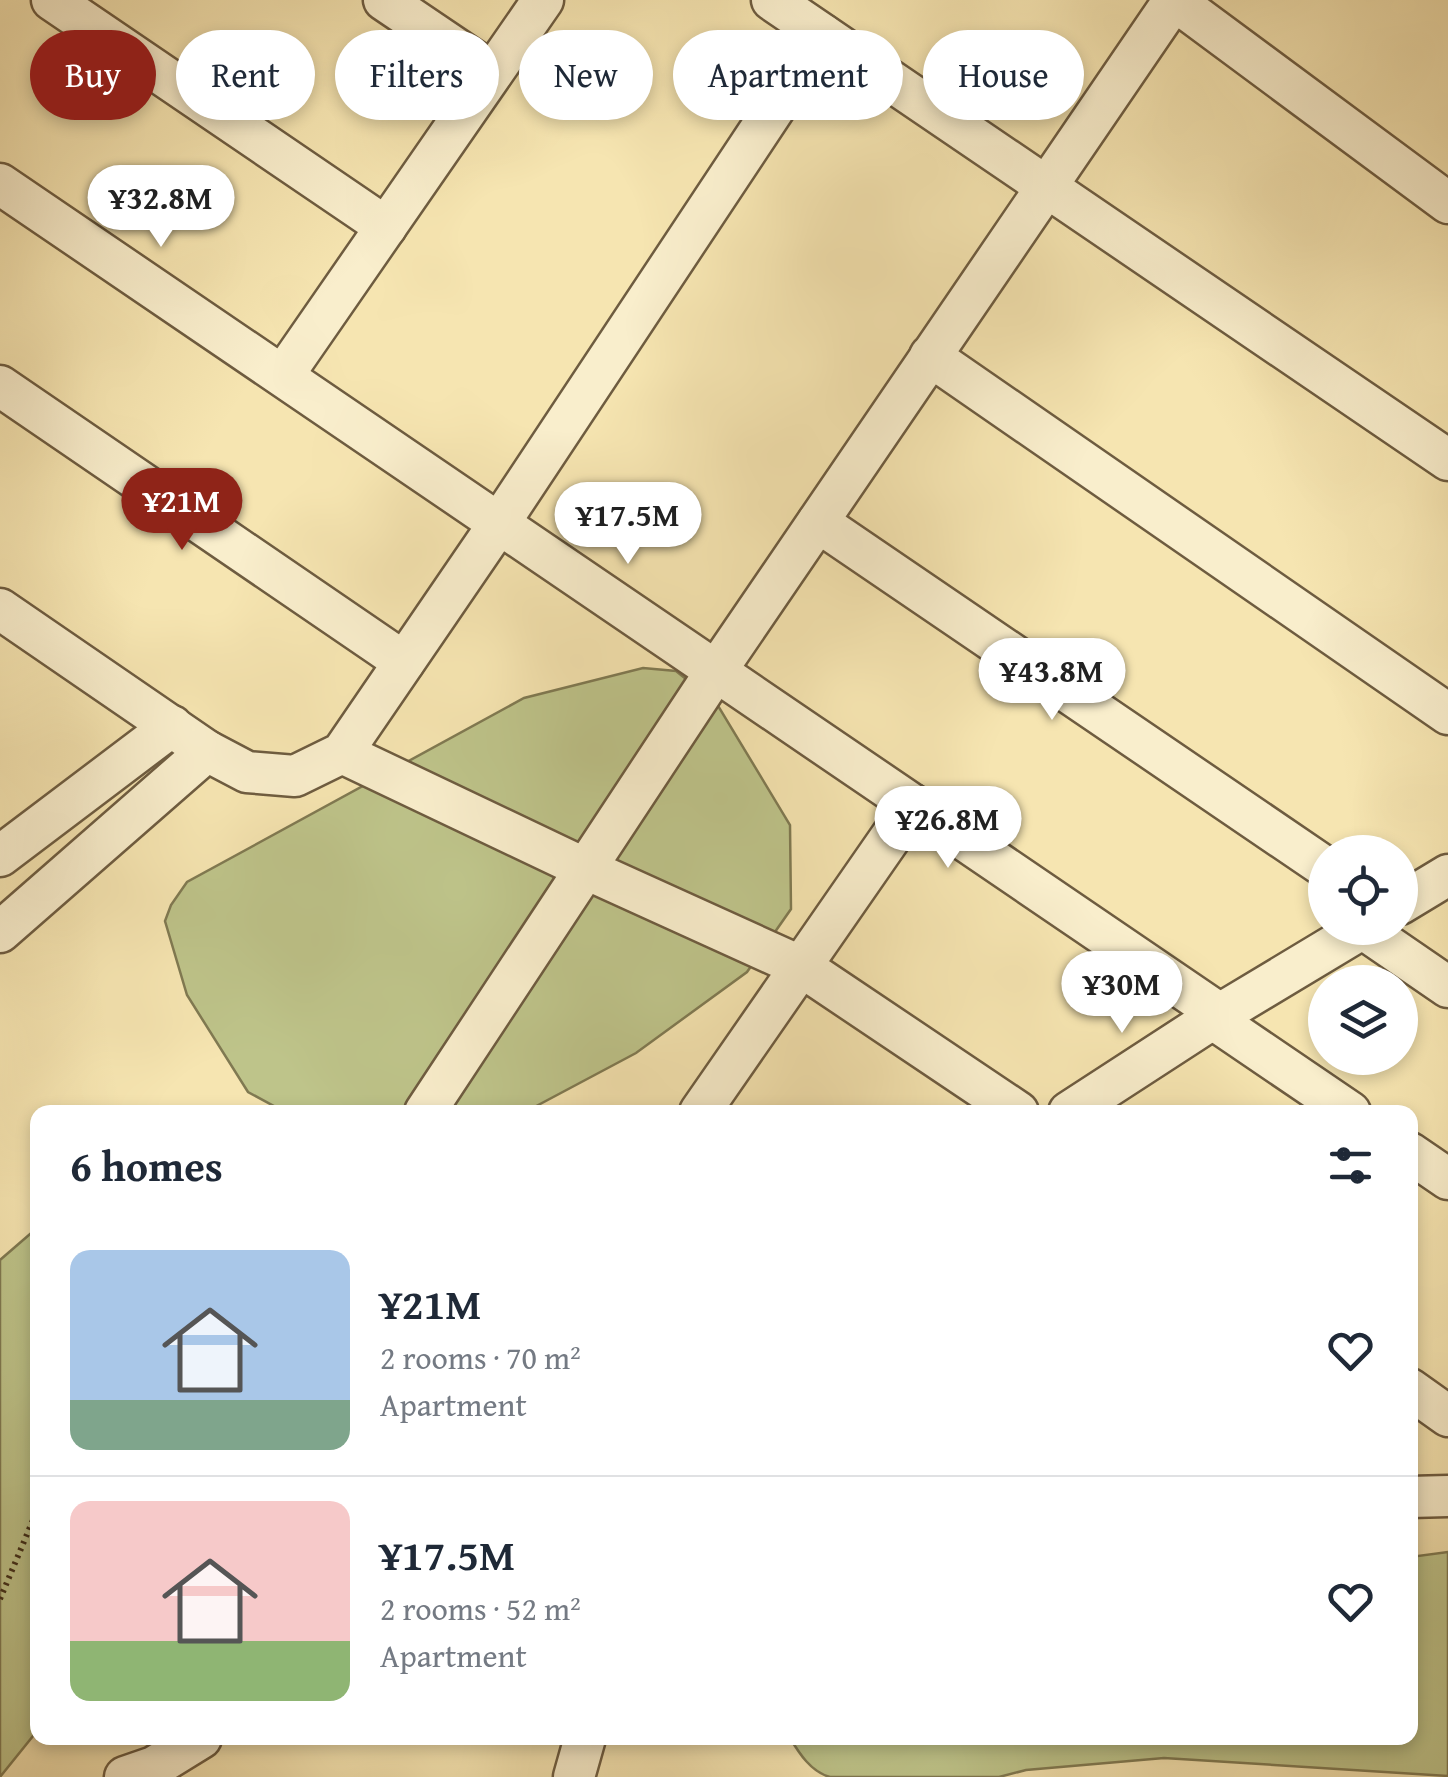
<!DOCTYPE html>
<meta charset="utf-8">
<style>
:root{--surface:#fff;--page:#f6f6f7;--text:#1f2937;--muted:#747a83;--line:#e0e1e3;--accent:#8f2418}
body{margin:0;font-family:"Gentium Book Plus",serif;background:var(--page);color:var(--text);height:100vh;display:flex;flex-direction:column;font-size:38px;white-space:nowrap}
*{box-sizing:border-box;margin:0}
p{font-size:32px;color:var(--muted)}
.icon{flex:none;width:55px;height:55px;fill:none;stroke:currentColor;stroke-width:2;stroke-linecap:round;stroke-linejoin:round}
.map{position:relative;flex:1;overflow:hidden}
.sheet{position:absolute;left:30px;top:1105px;width:1388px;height:640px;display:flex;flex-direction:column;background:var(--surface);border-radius:20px;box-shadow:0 5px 15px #0003}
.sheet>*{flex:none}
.banner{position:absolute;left:30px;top:30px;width:1390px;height:90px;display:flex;gap:20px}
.fabs{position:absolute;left:1308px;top:835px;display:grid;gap:20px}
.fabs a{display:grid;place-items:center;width:110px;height:110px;border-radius:50%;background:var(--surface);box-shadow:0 5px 15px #0003;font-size:50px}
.price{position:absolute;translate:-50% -85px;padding:0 22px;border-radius:35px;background:#fff;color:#222;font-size:32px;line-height:65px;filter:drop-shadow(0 2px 5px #0008)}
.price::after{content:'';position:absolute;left:50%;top:60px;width:30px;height:22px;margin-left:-15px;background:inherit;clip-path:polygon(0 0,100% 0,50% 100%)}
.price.active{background:var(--accent);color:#fff}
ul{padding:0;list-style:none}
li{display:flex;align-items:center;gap:30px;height:250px;padding:0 40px}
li+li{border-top:2px solid var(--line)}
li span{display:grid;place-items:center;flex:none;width:280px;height:200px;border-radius:20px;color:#555}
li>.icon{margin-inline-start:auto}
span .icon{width:120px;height:120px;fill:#fffc;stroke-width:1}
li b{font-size:42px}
h2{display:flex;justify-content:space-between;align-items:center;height:120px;padding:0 40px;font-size:42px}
.tag{padding:0 35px;border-radius:45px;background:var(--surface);box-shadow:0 5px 15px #0003;font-size:35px;line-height:90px}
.tag.active{background:var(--accent);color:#fff}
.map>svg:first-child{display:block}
.green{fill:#bec48a;stroke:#807a52;stroke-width:2.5}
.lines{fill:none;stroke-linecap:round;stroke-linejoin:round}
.minor-casing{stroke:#6e5c40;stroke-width:45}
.path{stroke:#412f1a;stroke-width:6;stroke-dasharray:2.5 5;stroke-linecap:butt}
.minor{stroke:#f9eecc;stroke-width:40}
</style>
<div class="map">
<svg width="1448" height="1777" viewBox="0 0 1448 1777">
<rect width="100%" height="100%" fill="#f6e5b1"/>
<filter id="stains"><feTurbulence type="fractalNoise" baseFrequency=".002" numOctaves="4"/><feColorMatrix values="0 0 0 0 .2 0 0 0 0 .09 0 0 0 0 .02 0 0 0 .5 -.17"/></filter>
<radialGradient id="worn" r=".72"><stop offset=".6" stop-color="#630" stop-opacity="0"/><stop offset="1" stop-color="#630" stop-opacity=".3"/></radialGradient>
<g class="green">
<polygon points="643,668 676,671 717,704 790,825 791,909 747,972 636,1053 525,1112 285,1112 248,1092 187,995 165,921 171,905 187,882 524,698"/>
<polygon points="37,1228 37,1731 0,1777 0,1260"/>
<path d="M1448 1552V1776L1164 1758 1026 1770 999 1777H830C811 1772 799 1753 790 1738H1410V1557Z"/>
</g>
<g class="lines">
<g class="minor-casing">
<g id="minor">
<polyline points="52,0 386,227"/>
<polyline points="384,0 492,73"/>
<polyline points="772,0 1448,460"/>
<polyline points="1174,0 1448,203"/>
<polyline points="0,184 1220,1014"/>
<polyline points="930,356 1448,714"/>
<polyline points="284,374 543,0"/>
<polyline points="0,386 404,662"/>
<polyline points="818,522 1325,867"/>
<polyline points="0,609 207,751 247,772 295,776 342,753 500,522 823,35"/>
<polyline points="342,753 586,869 802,967 1018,1112"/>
<polyline points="0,856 172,726"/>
<polyline points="1400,904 1448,875"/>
<polyline points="1362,928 1448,987"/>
<polyline points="0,932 207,751"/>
<polyline points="1213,1019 1350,1112"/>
<polyline points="425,1112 716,671 1174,0"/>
<polyline points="700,1112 913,805"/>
<polyline points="1069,1112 1220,1014 1363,928"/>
<polyline points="1410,1153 1448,1179"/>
<polyline points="1410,1389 1448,1416"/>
<polyline points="1410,1497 1448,1496"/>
<polyline points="125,1777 154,1767 201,1738"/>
<polyline points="574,1777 585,1738"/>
</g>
</g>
<polyline class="path" points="0,1599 38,1508"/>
<use href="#minor" class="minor"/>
</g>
<rect width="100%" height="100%" filter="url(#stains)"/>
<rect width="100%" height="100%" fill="url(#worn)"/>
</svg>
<div class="fabs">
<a><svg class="icon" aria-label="locate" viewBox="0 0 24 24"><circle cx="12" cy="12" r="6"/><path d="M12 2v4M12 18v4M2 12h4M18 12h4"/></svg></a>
<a><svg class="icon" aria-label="layers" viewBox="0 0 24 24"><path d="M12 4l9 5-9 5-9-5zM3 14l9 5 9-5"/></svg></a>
</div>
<b class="price" style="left:161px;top:250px">¥32.8M</b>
<b class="price active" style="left:182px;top:553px">¥21M</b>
<b class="price" style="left:628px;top:567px">¥17.5M</b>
<b class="price" style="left:1052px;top:723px">¥43.8M</b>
<b class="price" style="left:948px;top:871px">¥26.8M</b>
<b class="price" style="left:1122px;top:1036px">¥30M</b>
<div class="banner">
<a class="tag active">Buy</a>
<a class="tag">Rent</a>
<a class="tag">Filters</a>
<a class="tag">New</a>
<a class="tag">Apartment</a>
<a class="tag">House</a>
</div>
<section class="sheet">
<h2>6 homes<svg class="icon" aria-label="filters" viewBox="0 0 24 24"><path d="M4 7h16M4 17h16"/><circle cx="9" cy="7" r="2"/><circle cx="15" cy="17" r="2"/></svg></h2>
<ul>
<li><span style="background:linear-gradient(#a9c7e8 75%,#7fa58c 0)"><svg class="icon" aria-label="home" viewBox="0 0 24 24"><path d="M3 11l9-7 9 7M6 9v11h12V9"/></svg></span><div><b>¥21M</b><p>2 rooms · 70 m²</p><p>Apartment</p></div><svg class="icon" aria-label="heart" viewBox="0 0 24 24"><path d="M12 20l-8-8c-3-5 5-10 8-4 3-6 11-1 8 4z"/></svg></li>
<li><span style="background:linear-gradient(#f6c9c9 70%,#8fb573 0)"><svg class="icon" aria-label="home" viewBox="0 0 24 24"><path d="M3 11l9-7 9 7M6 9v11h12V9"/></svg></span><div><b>¥17.5M</b><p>2 rooms · 52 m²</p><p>Apartment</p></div><svg class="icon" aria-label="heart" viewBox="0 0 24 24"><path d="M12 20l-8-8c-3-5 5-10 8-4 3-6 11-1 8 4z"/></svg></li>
</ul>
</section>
</div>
